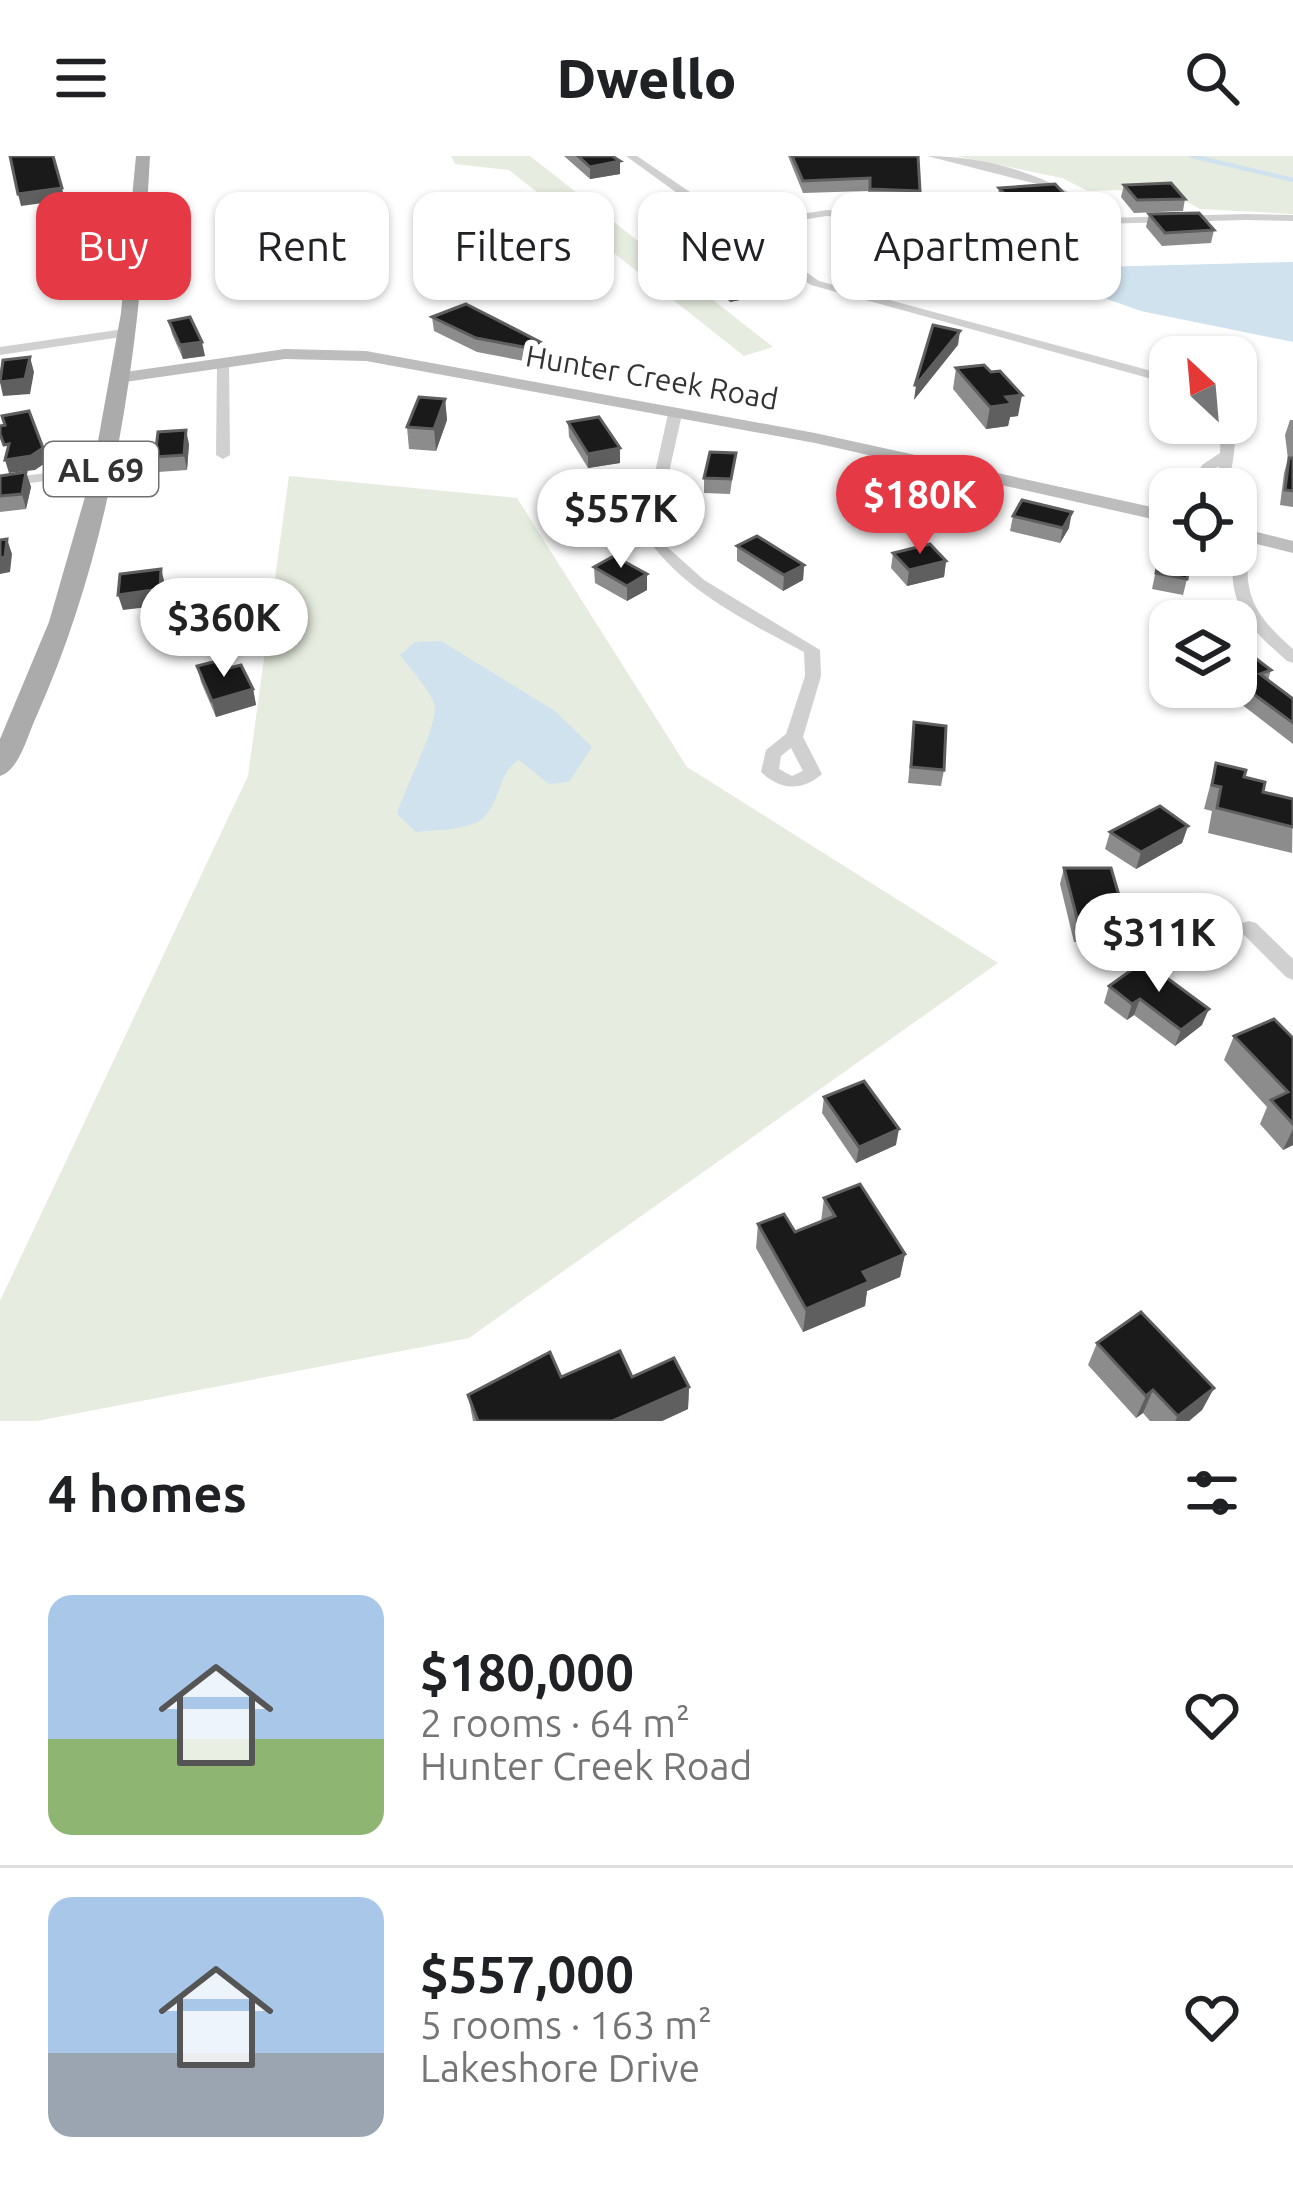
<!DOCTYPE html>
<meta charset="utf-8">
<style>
:root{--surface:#fff;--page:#f6f6f6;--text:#202124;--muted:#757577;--line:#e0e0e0;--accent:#e63946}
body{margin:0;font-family:Ubuntu,sans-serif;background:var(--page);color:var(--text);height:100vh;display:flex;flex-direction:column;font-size:45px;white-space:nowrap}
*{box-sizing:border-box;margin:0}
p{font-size:39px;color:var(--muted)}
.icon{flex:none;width:66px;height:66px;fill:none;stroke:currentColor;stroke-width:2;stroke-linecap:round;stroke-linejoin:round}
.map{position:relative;height:1265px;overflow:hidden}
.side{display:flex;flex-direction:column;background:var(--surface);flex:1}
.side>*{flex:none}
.banner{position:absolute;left:36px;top:36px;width:1221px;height:108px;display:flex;gap:24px}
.needle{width:78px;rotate:334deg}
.fabs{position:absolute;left:1149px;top:180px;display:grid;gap:24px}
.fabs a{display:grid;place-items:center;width:108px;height:108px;border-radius:24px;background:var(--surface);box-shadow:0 3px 9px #0004;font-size:60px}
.price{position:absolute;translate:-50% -102px;padding:0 27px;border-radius:42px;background:#fff;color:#222;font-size:39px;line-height:78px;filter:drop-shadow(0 3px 6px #0008)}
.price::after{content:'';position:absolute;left:50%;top:72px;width:36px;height:27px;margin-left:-18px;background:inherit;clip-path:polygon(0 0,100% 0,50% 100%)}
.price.on{background:var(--accent);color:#fff}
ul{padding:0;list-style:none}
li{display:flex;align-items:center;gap:36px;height:300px;padding:0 48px}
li+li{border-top:3px solid var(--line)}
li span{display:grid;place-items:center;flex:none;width:336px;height:240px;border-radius:24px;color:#555}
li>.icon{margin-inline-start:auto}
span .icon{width:144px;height:144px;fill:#fffc;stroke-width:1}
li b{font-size:51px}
h2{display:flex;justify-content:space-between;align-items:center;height:144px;padding:0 48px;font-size:51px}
.pill{padding:0 42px;border-radius:24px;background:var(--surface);box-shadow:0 3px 9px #0004;font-size:42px;line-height:108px}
.pill.on{background:var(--accent);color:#fff}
header{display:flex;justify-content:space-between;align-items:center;height:156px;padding:0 48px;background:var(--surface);font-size:54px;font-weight:800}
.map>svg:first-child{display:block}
.green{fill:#e6ecdf}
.water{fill:#cfe2ee}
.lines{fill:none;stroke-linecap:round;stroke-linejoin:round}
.stream{stroke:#cfe2ee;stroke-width:4.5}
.lane{stroke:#d0d0d0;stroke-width:6}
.street{fill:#d0d0d0;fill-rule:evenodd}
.secondary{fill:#bdbdbd;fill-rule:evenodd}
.primary{fill:#ababab;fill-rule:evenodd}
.wall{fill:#8c8c8c}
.shaded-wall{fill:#5f5f5f}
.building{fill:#1a1a1a;stroke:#5f5f5f;stroke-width:3}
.labels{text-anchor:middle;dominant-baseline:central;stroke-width:12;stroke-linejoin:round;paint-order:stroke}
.far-street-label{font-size:30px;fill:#333;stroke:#fff}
.shield{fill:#fff;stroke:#707070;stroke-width:3}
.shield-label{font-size:33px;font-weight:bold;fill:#333}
</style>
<header><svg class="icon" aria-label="menu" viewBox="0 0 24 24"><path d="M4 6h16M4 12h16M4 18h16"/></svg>Dwello<svg class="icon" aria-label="search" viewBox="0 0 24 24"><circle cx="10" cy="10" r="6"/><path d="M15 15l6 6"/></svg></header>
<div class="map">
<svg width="1293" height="1265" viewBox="0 0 1293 1265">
<rect width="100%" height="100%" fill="#fff"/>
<g class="green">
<polygon points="451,0 530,0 773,191 744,200 509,14 455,8"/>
<polygon points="956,0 1293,0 1293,58 1200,53 1163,33 1088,35 1062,22"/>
<polygon points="289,320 517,342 687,611 998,807 469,1182 37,1265 0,1265 0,1145 248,620"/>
</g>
<g class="water">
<polygon points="1057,105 1096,111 1293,106 1293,186 1141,155 1016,111"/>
<path d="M441 485 555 555 592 591 569 626 549 628 519 604C495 617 502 655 475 667 459 674 434 674 416 676L397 658C403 635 441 565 434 547 428 531 410 513 400 499L415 486Z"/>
</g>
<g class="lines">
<polyline class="stream" points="1192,0 1293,24"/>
<polyline class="lane" points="1245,61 1293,62"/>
<g class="street">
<path d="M626 0H637L737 68 827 54 957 66 1093 62 1061 39 1041 29 927 0C990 0 1058 21 1106 62L1245 58 1250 61 1245 64 957 72 827 60 744 73 819 125 1170 220V228L811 129 728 74Z"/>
<polygon points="124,173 128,174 128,180 0,199 0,191"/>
<polygon points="223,204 229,208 230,299 223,303 216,299 217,208"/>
<path d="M675 254 682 258 656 375 666 390 704 424 820 494 821 520 803 581 822 618C801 636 781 634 761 616L766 594 786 578 805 520 804 496C744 464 680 433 642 375L668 258ZM791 592 803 615 792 620 779 613 781 600Z"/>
<path d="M1221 267H1235C1236 290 1233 312 1226 333H1212L1219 310 1213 314 1204 333H1190L1202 309 1220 297Z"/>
<polygon points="101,310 108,314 106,317 0,331 0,323"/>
<path d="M1245 376 1252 380C1240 435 1252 457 1293 493V507L1287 505C1252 474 1228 452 1233 401L1236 399 1238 380Z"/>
<polygon points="1249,765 1256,767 1293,803 1293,824 1286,821 1242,777 1239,772 1242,767"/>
</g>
<g class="secondary">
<polygon points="285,193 366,195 815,277 1170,355 1170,367 815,287 366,205 285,203 118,227 110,222 118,217"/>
<polygon points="1236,371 1293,385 1293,397 1236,383"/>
</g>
<path class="primary" d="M136 0H150C140 190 115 384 37 559 28 577 20 614 0 620V583L49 466 93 313 121 157Z"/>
</g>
<g class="wall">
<polygon points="564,0 612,0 620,18 590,23"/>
<polygon points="788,0 918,0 920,35 919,48 868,46 868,35 803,37"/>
<polygon points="1124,29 1185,43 1183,55 1134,57 1121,41"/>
<polygon points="999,32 1072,46 1070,58 1011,60 997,44"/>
<polygon points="1149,58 1214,74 1211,87 1162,90 1146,71"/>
<polygon points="1027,62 1102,76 1100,89 1039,90 1025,75"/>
<polygon points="690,83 736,104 764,139 730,146 703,124 703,110 707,110 690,96"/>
<polygon points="432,161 546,189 545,209 477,196 434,175"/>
<polygon points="169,165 205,200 183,203 172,178"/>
<polygon points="956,212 991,216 1018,260 1010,261 1008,270 986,273 953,233"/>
<polygon points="445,243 447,264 436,295 409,293 407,271"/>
<polygon points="1290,264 1293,264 1293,351 1280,349 1284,317 1288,303 1285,279"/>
<polygon points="568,266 620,292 620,307 588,312 569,281"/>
<polygon points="189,288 187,314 158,316 155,301"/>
<polygon points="736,297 730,338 704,337 704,322"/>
<polygon points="26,316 31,331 26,353 0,356 0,320"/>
<polygon points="887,322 922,366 901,373 884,359 873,362 854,346 855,331"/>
<polygon points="1013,360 1069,372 1060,387 1010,375"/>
<polygon points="1163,380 1187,423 1183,439 1152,433"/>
<polygon points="737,390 804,409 803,424 783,435 737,405"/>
<polygon points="893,397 946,405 944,421 907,430 891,412"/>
<polygon points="594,411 647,434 627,445 595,427"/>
<polygon points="1170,455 1222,464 1170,465 1170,475 1166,470"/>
<polygon points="1236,497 1240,502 1271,514 1268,524 1293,543 1293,588 1219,531 1236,531"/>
<polygon points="197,510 221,514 253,533 256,549 216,561 201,526"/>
<polygon points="914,566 944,614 941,630 908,627"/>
<polygon points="1216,607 1244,621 1263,636 1293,643 1292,697 1208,677 1212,655 1204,653"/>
<polygon points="1188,670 1182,687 1136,713 1105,693 1110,676"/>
<polygon points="1064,712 1128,770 1123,787 1074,786 1060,728"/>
<polygon points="1109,830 1202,869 1175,890 1134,859 1127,864 1104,847"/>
<polygon points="1234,880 1293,882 1293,989 1283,994 1260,968 1267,951 1224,904"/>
<polygon points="824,941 896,989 856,1007 822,957"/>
<polygon points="824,1042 905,1098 900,1121 867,1135 865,1150 803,1176 756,1092 758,1068 795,1076 821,1066"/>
<polygon points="1097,1187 1214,1232 1202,1254 1189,1265 1150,1265 1143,1257 1136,1262 1088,1209"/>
<polygon points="561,1221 632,1221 689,1231 688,1253 662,1265 473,1265 468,1239"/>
</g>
<g class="shaded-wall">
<polygon points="620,5 620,18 590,23 590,11"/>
<polygon points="62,32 65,44 21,50 18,38"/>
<polygon points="736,97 736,110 713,114 713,101"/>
<polygon points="65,107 69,121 47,123 44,109"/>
<polygon points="764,126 764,139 730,146 731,133"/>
<polygon points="960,175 958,189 914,244 916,229"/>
<polygon points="202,186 205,200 183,203 180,189"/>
<polygon points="30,201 34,216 30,238 3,240 0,226"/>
<polygon points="1022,239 1018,260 1010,261 1008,270 986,273 990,251 1006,241"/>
<polygon points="445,243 447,264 436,295 434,273"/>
<polygon points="186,274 189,288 187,314 184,299"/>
<polygon points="43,292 47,306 35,314 9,317 5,304"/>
<polygon points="620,292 620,307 588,312 588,298"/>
<polygon points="26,316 31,331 26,353 22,338"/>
<polygon points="886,344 884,359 873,362 875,347"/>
<polygon points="924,351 922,366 901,373 903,358"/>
<polygon points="1072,356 1069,372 1060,387 1063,372"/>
<polygon points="7,383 12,398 10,416 0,418 0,402"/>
<polygon points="946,405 944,421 907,430 909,414"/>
<polygon points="804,409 803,424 783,435 784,419"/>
<polygon points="161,413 165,428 165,449 123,454 118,439"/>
<polygon points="647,418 647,434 627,445 627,430"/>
<polygon points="253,533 256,549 216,561 212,545"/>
<polygon points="1188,670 1182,687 1136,713 1141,696"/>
<polygon points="1140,843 1134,859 1127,864 1132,848"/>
<polygon points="1209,853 1202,869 1175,890 1181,874"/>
<polygon points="899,973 896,989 856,1007 859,991"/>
<polygon points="1293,973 1293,989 1283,994"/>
<polygon points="905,1098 900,1121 867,1135 865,1150 803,1176 806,1153 863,1116"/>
<polygon points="689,1231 688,1253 662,1265 612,1265"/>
<polygon points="1214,1232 1202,1254 1189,1265 1175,1265 1178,1260"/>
<polygon points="1153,1234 1143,1257 1136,1262 1146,1240"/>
</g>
<g class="building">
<polygon points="10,0 53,0 62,32 18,38"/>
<polygon points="578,0 612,0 620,5 590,11"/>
<polygon points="792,0 918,0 920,35 870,33 870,22 803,25"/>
<polygon points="1171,27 1185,43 1137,44 1124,29"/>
<polygon points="1055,28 1072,46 1013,47 999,32"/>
<polygon points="1199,57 1214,74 1165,77 1149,58"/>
<polygon points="1087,60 1102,76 1041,77 1027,62"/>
<polygon points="52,65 65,107 44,109"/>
<polygon points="712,78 736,97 713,101 690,83"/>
<polygon points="736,104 764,126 731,133 703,110"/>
<polygon points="466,148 546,189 544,195 476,182 432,161"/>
<polygon points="190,161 202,186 180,189 169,165"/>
<polygon points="933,169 960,175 916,229 915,229"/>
<polygon points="30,201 25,223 0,226 3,204"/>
<polygon points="984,209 991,216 1000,215 1022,239 1006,241 1012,248 990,251 956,212"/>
<polygon points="419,241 445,243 434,273 407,271"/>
<polygon points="29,255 43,292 31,300 5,304 9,288 4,289 0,278 0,270 5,269 2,260"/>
<polygon points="599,261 620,292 588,298 568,266"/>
<polygon points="186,274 184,299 155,301 158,276"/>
<polygon points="710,296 736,297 731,323 704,322"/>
<polygon points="1289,302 1293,302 1293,335 1285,334"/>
<polygon points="26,316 22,338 0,340 0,320"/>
<polygon points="887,322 924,351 903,358 886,344 875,347 855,331"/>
<polygon points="1022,344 1072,356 1063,372 1013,360"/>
<polygon points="757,380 804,409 784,419 737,390"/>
<polygon points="1163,380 1170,381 1170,399 1191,399 1187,423 1156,417"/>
<polygon points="7,383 5,401 0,402 0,384"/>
<polygon points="930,388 946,405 909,414 893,397"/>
<polygon points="614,400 647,418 627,430 594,411"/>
<polygon points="161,413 160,433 118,439 120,418"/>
<polygon points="1207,448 1222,464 1179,465 1170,455"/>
<polygon points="1236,497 1240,502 1250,498 1271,514 1260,518 1293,543 1293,567 1236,525"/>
<polygon points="217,505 221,514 241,509 253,533 212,545 197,510"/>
<polygon points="914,566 946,570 944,614 911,611"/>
<polygon points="1216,607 1246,614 1244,621 1265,626 1263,636 1293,643 1293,671 1217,652 1221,631 1212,629"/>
<polygon points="1160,650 1188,670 1141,696 1110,676"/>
<polygon points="1064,712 1111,712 1128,770 1079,770"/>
<polygon points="1144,805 1209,853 1181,874 1140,843 1132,848 1109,830"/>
<polygon points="1274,863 1293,882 1293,968 1271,944 1288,936 1234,880"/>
<polygon points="864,925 899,973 859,991 824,941"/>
<polygon points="860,1028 905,1098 863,1116 869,1126 806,1153 758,1068 784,1058 795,1076 835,1060 824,1042"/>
<polygon points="1141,1156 1214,1232 1178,1260 1153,1234 1146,1240 1097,1187"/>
<polygon points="620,1195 632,1221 674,1202 689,1231 612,1265 478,1265 468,1239 550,1196 561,1221"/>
</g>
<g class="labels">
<g class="far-street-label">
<text transform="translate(652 221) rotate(10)">Hunter Creek Road</text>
</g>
<rect class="shield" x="44" y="286" width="114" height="54" rx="9"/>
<g class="shield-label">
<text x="101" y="313">AL 69</text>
</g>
</g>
</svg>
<div class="fabs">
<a><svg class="needle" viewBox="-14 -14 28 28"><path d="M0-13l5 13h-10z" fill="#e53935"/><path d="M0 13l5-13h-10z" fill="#757577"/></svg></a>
<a><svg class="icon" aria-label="locate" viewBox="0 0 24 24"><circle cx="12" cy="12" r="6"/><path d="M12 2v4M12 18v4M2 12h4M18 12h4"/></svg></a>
<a><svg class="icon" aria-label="layers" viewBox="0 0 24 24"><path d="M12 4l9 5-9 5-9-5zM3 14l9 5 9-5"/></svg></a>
</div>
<b class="price on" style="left:920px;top:401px">$180K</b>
<b class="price" style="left:621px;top:415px">$557K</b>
<b class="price" style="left:224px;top:524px">$360K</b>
<b class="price" style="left:1159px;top:839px">$311K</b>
<div class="banner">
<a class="pill on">Buy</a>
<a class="pill">Rent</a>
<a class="pill">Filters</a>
<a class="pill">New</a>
<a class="pill">Apartment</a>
</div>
</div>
<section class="side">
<h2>4 homes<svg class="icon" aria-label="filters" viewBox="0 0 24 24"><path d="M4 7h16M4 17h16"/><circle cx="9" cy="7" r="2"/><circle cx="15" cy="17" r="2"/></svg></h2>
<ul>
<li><span style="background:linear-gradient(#a9c7e8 60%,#8fb573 0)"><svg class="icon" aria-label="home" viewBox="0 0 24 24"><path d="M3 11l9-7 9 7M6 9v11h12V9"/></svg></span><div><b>$180,000</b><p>2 rooms · 64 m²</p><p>Hunter Creek Road</p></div><svg class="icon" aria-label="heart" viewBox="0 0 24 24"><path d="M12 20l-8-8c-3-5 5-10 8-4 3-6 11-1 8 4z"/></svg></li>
<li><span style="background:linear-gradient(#a9c7e8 65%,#9aa5b1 0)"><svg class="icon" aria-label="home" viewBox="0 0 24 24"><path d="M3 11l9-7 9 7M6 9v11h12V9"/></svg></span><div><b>$557,000</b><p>5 rooms · 163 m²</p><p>Lakeshore Drive</p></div><svg class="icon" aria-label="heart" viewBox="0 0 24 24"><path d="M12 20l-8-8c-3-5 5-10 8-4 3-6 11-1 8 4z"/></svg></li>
</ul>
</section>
